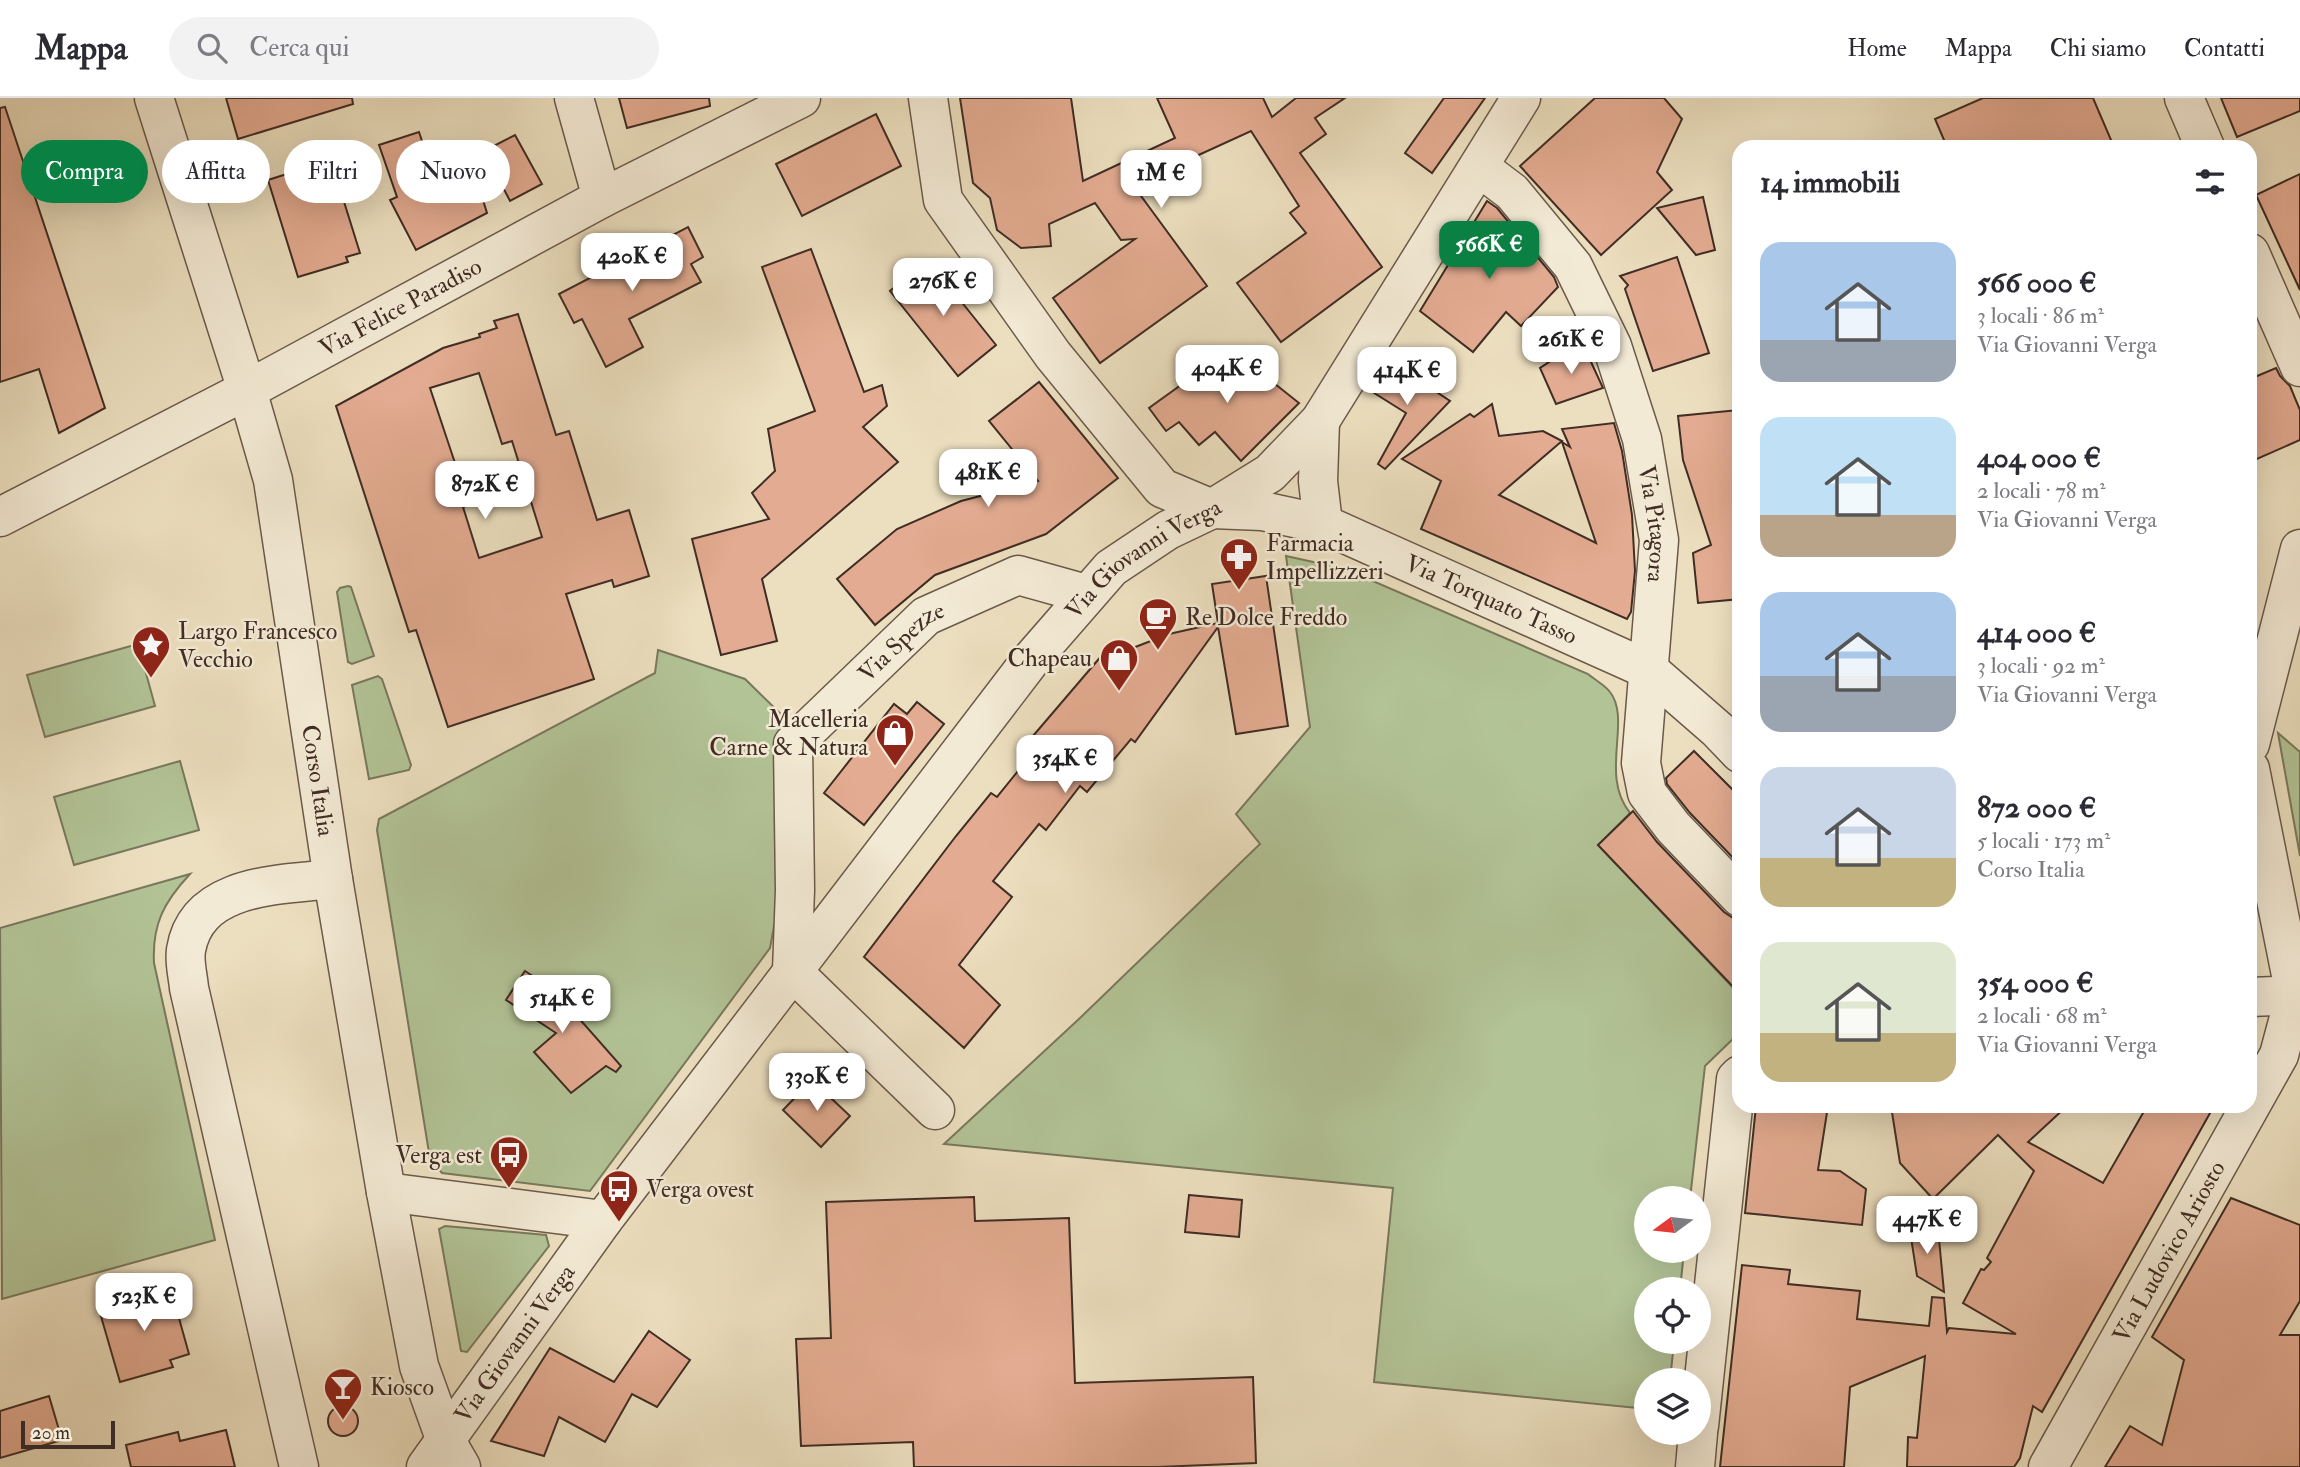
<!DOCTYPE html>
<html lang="it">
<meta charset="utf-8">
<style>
:root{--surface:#fff;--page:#f2f2f3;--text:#2b2b33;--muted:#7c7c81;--line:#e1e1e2;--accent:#0b8043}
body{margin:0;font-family:"IM FELL Double Pica",serif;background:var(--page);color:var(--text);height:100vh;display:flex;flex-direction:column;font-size:26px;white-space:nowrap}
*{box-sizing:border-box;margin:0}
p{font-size:23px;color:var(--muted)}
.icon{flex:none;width:38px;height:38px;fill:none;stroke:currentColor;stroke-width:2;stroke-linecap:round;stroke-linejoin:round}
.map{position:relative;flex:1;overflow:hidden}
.details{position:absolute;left:1732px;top:42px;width:525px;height:973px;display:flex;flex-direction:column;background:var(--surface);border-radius:21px;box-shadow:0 7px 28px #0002}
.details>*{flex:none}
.top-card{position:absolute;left:21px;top:42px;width:665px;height:63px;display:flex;gap:14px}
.needle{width:46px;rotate:255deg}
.controls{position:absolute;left:1634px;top:1088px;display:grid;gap:14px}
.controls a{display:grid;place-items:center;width:77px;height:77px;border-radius:50%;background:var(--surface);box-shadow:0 7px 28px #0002;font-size:35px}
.scale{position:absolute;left:21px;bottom:18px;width:94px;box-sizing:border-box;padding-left:7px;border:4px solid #402d24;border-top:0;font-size:19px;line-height:24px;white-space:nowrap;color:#402d24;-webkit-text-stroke:5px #f3ead5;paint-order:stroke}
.price{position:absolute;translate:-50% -60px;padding:0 16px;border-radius:14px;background:#fff;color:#222;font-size:23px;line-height:46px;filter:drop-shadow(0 2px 4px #0008)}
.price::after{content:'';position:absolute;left:50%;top:42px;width:21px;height:16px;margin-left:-10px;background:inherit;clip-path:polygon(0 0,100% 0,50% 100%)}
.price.on{background:var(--accent);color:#fff}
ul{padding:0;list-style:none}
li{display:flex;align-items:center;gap:21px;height:175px;padding:0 28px}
li span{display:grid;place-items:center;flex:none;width:196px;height:140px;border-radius:21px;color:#555}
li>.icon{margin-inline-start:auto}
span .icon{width:84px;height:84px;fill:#fffc;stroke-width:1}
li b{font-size:30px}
h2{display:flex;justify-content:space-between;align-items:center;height:84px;padding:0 28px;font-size:30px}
.pill{padding:0 24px;border-radius:32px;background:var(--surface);box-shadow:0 7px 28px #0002;font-size:24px;line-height:63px}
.pill.on{background:var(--accent);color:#fff}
header{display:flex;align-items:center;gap:42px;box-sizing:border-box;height:98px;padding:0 35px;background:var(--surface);border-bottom:2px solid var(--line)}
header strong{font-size:33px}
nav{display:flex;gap:38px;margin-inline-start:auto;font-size:24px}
.search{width:490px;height:63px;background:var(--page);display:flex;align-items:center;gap:18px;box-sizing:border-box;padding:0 24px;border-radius:38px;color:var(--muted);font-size:26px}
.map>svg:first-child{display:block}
.green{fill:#b2c396;stroke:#79785d;stroke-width:2}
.building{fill:#e3ab91;stroke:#402d24;stroke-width:2;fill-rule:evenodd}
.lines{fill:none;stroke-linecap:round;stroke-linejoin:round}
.minor-casing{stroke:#6b5a4b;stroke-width:41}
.minor{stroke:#f3ead5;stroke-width:38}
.labels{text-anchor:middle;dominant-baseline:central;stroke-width:5;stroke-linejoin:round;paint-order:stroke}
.street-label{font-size:24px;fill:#402d24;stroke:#f3ead5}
.poi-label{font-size:24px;fill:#402d24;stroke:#f3ead5;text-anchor:start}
</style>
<header>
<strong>Mappa</strong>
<div class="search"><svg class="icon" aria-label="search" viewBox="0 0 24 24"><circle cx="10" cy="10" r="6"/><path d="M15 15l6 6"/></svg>Cerca qui</div>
<nav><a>Home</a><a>Mappa</a><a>Chi siamo</a><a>Contatti</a></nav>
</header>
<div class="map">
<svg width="2300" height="1369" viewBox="0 0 2300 1369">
<rect width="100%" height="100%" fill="#ecdfbf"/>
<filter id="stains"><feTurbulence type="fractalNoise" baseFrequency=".00286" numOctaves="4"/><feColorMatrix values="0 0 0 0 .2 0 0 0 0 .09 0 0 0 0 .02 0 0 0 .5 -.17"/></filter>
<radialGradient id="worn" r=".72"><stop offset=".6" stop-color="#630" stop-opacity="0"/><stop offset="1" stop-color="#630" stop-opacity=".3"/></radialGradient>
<g class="green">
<path d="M1286 458 1345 471 1588 576C1595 582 1605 587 1610 594 1632 622 1599 677 1630 715L1598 747 1739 896V935L1705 968 1690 1101H1647V1153H1684L1680 1192H1647V1244H1674L1670 1283H1647V1311L1374 1284 1393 1090 944 1046 1080 920 1260 746 1236 716 1310 629Z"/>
<polygon points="348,488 351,489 374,558 352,566 348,564 337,494 340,490"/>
<polygon points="138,546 155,608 45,639 27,577"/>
<polygon points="658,552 745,581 788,623 775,641 782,785 770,850 590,1093 442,1075 430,1061 377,732 379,721 655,575"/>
<polygon points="378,578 382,581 411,667 409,672 369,681 352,587"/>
<polygon points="2278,635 2300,654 2300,758"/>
<polygon points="180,663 199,732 74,767 54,699"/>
<path d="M190 776C164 804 152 826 154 865L215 1142 2 1201 0 830Z"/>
<polygon points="445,1128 546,1137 549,1148 467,1254 461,1253 439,1131"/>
</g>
<g class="building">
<polygon points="226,0 352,0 353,6 238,41"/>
<polygon points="619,0 709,0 710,8 627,30"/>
<polygon points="960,0 1071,0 1083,83 1175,40 1157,0 1263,0 1272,19 1296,0 1345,0 1315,20 1326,36 1300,55 1382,169 1281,244 1237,185 1306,135 1290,115 1299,108 1251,33 1133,87 1207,188 1100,265 1053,200 1135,141 1121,142 1095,105 1049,126 1051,148 1021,150 997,132 990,100 973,85"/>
<polygon points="1444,0 1485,0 1432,75 1405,55"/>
<polygon points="1595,0 1664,0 1682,21 1657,74 1672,92 1601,157 1520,68"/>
<polygon points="1983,0 2093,0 2114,49 1947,49 1935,21"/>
<polygon points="2221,0 2300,0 2300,13 2237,39"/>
<polygon points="5,9 105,310 59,335 39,271 0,284 0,10"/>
<polygon points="876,16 901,68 802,118 776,66"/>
<polygon points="419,34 434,79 470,60 487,115 416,152 390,102 397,99 379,47"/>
<polygon points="515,37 542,86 510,103 484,53"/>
<polygon points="331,62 360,155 346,159 348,164 298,179 268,82"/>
<polygon points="2300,76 2300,192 2256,97"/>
<polygon points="1703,99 1715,152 1696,157 1657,110"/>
<polygon points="1487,103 1497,110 1554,179 1558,189 1521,228 1506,214 1473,254 1420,213"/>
<polygon points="688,129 703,159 691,166 701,184 629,221 643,249 606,269 582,221 574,225 559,196"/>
<polygon points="811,151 864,294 882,287 887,308 863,329 898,364 762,481 777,543 721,557 692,441 769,421 752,395 775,373 768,331 815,313 762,169"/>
<polygon points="1677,159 1709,255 1653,273 1625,191 1628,187 1620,178"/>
<polygon points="928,162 996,247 958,278 890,193"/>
<path d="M518 216 556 337 569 333 597 422 629 412 649 478 614 489 612 482 566 496 594 581 448 629 416 532 409 534 336 308 443 250 480 239 479 236 497 230 494 223ZM479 275 502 346 512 343 542 439 479 460 463 409 469 407 430 290Z"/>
<polygon points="1574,248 1578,257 1586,253 1603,290 1556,306 1540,270"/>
<polygon points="1231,251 1299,305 1241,363 1215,334 1199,347 1179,324 1166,333 1149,310"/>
<polygon points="1390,263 1450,303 1385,371 1378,366 1406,315 1371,293"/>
<polygon points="2276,270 2280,278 2290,288 2300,312 2300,342 2250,364 2250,281"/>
<polygon points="1039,284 1118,380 1046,436 935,477 875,527 837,481 897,431 961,403 1038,383 989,323"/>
<polygon points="1492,306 1499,338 1543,333 1562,343 1499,397 1596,445 1562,344 1570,349 1562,331 1614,325 1622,353 1632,417 1635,473 1631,514 1627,521 1421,431 1441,383 1402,361 1470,316 1474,319"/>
<polygon points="1738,312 1740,501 1698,505 1693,455 1711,447 1683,362 1678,318"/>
<polygon points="1266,478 1288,628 1236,636 1218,529 1135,644 1131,641 1087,694 1080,688 1046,732 1039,726 993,783 1012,799 959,867 1000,907 964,950 864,859 956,738 991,695 997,699 1035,652 1027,645 1109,549 1117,556 1169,536 1218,525 1212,486"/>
<polygon points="917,604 944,626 864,727 824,695 894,606 907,616"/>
<polygon points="1694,653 1740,699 1740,767 1690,715 1667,686 1666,680"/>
<polygon points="1633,713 1657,744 1724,814 1733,820 1740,820 1740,896 1598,747"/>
<polygon points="525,873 554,892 621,968 616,974 606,968 571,995 534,954 556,935 506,902"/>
<polygon points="812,982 850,1018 821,1049 783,1012"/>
<polygon points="1756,1008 1828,1008 1818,1072 1840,1073 1866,1091 1862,1127 1745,1115"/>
<polygon points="1891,1008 2067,1008 2028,1044 2103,1085 2147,1008 2214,1008 2042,1314 2033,1308 2020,1360 2014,1369 1907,1369 1908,1339 1917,1340 1925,1258 1850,1289 1844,1369 1720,1369 1742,1167 1790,1172 1788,1186 1860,1193 1857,1221 1929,1228 1932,1199 1944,1200 1947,1234 1949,1230 2016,1236 1963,1205 1981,1171 1984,1172 1991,1164 1987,1160 2034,1073 1998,1037 1933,1101 1900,1065"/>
<polygon points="1189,1097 1242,1102 1239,1139 1185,1134"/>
<polygon points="974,1099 975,1123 1069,1120 1075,1285 1253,1279 1256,1365 1157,1369 914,1369 913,1344 801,1348 796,1241 831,1240 826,1104"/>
<polygon points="2231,1100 2300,1127 2300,1203 2280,1237 2300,1237 2300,1369 2105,1369 2130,1328 2162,1347 2184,1262 2152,1239"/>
<polygon points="1908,1120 1939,1141 1944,1194 1917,1178"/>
<polygon points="170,1188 189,1256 170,1262 173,1269 120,1284 98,1208"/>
<polygon points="649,1233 690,1262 657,1309 632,1296 605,1344 559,1319 544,1358 491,1343 550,1250 614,1284"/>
<polygon points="49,1298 62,1342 0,1360 0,1313"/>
<circle cx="343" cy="1323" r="15"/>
<polygon points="226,1332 235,1369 131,1369 126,1347 178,1334 180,1343"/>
</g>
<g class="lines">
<g class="minor-casing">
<g id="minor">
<path id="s1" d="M154 0 247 292 273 382 333 781 386 1094 419 1268 446 1343 461 1369"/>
<polyline points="574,0 602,100"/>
<path id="s2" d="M928 0 943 102 1053 257 1162 390 1212 411 1262 413 1323 426 1649 572 1718 632 1740 655"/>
<polyline points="2184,0 2205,49"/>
<path id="s3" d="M1479 69 1512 94 1573 168 1612 248 1642 341 1659 442 1641 665 1647 695 1673 729 1740 799"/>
<polyline points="2250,155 2300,269"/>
<polyline points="1320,323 1318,383 1323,426"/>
<path id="s4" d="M0 419 247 292 602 100 801 0"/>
<polyline points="2250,646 2300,451"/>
<polyline points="2250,899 2300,897"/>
<path id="s5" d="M935 1012 792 873 795 792 793 646 926 518 1018 477 1086 496"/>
<polyline points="386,1094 603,1122"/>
<polyline points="1699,1328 1736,981 1740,977"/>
<path d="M299 1369 189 890C188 878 184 864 186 852 197 785 281 787 333 781"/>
<path id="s6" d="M426 1369 603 1122 1030 563 1111 470 1168 432 1212 411 1270 375 1320 323 1521 0"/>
<polyline points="1695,1369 1698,1335"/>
<path id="s7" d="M2048 1369 2279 957 2295 897 2250 671"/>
</g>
</g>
<use href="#minor" class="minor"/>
</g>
<defs>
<g id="pharmacy-pin" transform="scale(2.0125)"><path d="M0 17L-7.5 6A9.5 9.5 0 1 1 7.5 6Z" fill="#8f2418" stroke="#f3ead5"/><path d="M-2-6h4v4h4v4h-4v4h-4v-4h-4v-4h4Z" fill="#fff"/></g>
<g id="cafe-pin" transform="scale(2.0125)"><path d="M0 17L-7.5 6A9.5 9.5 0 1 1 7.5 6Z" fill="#8f2418" stroke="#f3ead5"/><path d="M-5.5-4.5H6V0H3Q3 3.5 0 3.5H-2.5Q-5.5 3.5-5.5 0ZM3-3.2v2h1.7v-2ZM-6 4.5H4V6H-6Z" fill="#fff"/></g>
<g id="sight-pin" transform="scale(2.0125)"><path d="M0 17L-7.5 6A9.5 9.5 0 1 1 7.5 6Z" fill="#8f2418" stroke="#f3ead5"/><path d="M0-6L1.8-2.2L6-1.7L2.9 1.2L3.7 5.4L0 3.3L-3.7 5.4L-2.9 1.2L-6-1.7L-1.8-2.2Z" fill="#fff"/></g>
<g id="shop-pin" transform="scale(2.0125)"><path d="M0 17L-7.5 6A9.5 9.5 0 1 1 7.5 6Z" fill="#8f2418" stroke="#f3ead5"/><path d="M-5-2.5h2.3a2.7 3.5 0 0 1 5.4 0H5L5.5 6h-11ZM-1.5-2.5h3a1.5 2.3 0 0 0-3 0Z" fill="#fff"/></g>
<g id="bus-pin" transform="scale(2.0125)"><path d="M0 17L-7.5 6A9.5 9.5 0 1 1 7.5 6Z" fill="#8f2418" stroke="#f3ead5"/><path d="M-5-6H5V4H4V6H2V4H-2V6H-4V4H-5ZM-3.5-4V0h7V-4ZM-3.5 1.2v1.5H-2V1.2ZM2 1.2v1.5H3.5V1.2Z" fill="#fff"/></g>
<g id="bar-pin" transform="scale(2.0125)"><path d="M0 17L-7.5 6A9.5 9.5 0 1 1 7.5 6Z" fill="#8f2418" stroke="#f3ead5"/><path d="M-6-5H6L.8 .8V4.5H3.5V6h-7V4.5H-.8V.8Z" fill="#fff"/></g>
</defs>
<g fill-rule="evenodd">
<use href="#pharmacy-pin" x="1239" y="459"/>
<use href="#cafe-pin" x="1158" y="519"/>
<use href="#sight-pin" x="151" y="547"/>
<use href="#shop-pin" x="1119" y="560"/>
<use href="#shop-pin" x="895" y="635"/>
<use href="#bus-pin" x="509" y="1057"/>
<use href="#bus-pin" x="619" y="1091"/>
<use href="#bar-pin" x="343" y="1289"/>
</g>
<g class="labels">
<g class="street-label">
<text stroke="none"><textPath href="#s4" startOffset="452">Via Felice Paradiso</textPath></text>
<text stroke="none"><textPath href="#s3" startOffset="410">Via Pitagora</textPath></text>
<text stroke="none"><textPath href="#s6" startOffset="1162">Via Giovanni Verga</textPath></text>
<text stroke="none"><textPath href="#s2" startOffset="816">Via Torquato Tasso</textPath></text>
<text stroke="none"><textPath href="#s5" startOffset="576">Via Spezze</textPath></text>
<text stroke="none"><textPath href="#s1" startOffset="704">Corso Italia</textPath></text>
<text stroke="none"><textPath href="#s7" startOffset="247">Via Ludovico Ariosto</textPath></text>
<text stroke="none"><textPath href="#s6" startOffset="152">Via Giovanni Verga</textPath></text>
</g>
<g class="poi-label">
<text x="1266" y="445">Farmacia<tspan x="1266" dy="28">Impellizzeri</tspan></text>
<text x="1185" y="519">Re Dolce Freddo</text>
<text x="178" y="533">Largo Francesco<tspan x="178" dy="28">Vecchio</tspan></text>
<text x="1092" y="560" text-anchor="end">Chapeau</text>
<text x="868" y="621" text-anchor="end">Macelleria<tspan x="868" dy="28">Carne &amp; Natura</tspan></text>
<text x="482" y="1057" text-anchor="end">Verga est</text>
<text x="646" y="1091">Verga ovest</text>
<text x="370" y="1289">Kiosco</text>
</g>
</g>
<rect width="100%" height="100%" filter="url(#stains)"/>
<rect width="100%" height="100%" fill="url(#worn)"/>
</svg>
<div class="controls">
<a><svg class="needle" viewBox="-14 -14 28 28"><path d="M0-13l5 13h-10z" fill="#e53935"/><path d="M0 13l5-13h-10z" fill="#7c7c81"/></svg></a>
<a><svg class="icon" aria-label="locate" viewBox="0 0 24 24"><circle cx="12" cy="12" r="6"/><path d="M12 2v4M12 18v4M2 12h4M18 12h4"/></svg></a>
<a><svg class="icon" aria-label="layers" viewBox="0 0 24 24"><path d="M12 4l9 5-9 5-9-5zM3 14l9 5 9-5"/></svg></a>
</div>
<div class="scale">20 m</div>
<b class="price" style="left:1161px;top:112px">1M €</b>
<b class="price on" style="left:1489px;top:183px">566K €</b>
<b class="price" style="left:632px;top:195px">420K €</b>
<b class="price" style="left:943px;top:220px">276K €</b>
<b class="price" style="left:1571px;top:278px">261K €</b>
<b class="price" style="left:1227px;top:307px">404K €</b>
<b class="price" style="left:1407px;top:309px">414K €</b>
<b class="price" style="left:988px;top:411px">481K €</b>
<b class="price" style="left:485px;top:423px">872K €</b>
<b class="price" style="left:1065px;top:697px">354K €</b>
<b class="price" style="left:562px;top:937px">514K €</b>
<b class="price" style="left:817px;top:1015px">330K €</b>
<b class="price" style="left:1927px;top:1158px">447K €</b>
<b class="price" style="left:144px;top:1235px">523K €</b>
<div class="top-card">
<a class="pill on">Compra</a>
<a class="pill">Affitta</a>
<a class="pill">Filtri</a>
<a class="pill">Nuovo</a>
</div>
<section class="details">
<h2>14 immobili<svg class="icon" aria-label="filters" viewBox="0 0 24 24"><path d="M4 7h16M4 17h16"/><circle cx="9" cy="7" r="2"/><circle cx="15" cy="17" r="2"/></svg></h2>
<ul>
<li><span style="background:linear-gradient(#a9c7e8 70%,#9aa5b1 0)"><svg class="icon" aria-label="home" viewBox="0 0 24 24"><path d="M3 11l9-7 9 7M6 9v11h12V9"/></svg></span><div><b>566 000 €</b><p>3 locali · 86 m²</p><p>Via Giovanni Verga</p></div></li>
<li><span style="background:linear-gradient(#bfe0f5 70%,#b9a48a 0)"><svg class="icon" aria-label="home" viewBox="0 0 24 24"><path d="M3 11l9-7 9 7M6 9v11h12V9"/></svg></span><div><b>404 000 €</b><p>2 locali · 78 m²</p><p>Via Giovanni Verga</p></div></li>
<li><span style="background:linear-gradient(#a9c7e8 60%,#9aa5b1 0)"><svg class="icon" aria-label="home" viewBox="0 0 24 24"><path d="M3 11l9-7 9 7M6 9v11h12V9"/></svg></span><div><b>414 000 €</b><p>3 locali · 92 m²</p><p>Via Giovanni Verga</p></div></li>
<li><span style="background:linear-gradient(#c9d6e8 65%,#c2b280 0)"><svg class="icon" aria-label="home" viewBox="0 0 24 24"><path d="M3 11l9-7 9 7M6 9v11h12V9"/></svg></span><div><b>872 000 €</b><p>5 locali · 173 m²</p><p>Corso Italia</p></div></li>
<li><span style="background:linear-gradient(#dfe7d0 65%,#c2b280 0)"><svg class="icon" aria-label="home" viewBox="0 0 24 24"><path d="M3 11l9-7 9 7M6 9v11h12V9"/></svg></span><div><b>354 000 €</b><p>2 locali · 68 m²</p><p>Via Giovanni Verga</p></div></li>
</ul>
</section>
</div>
